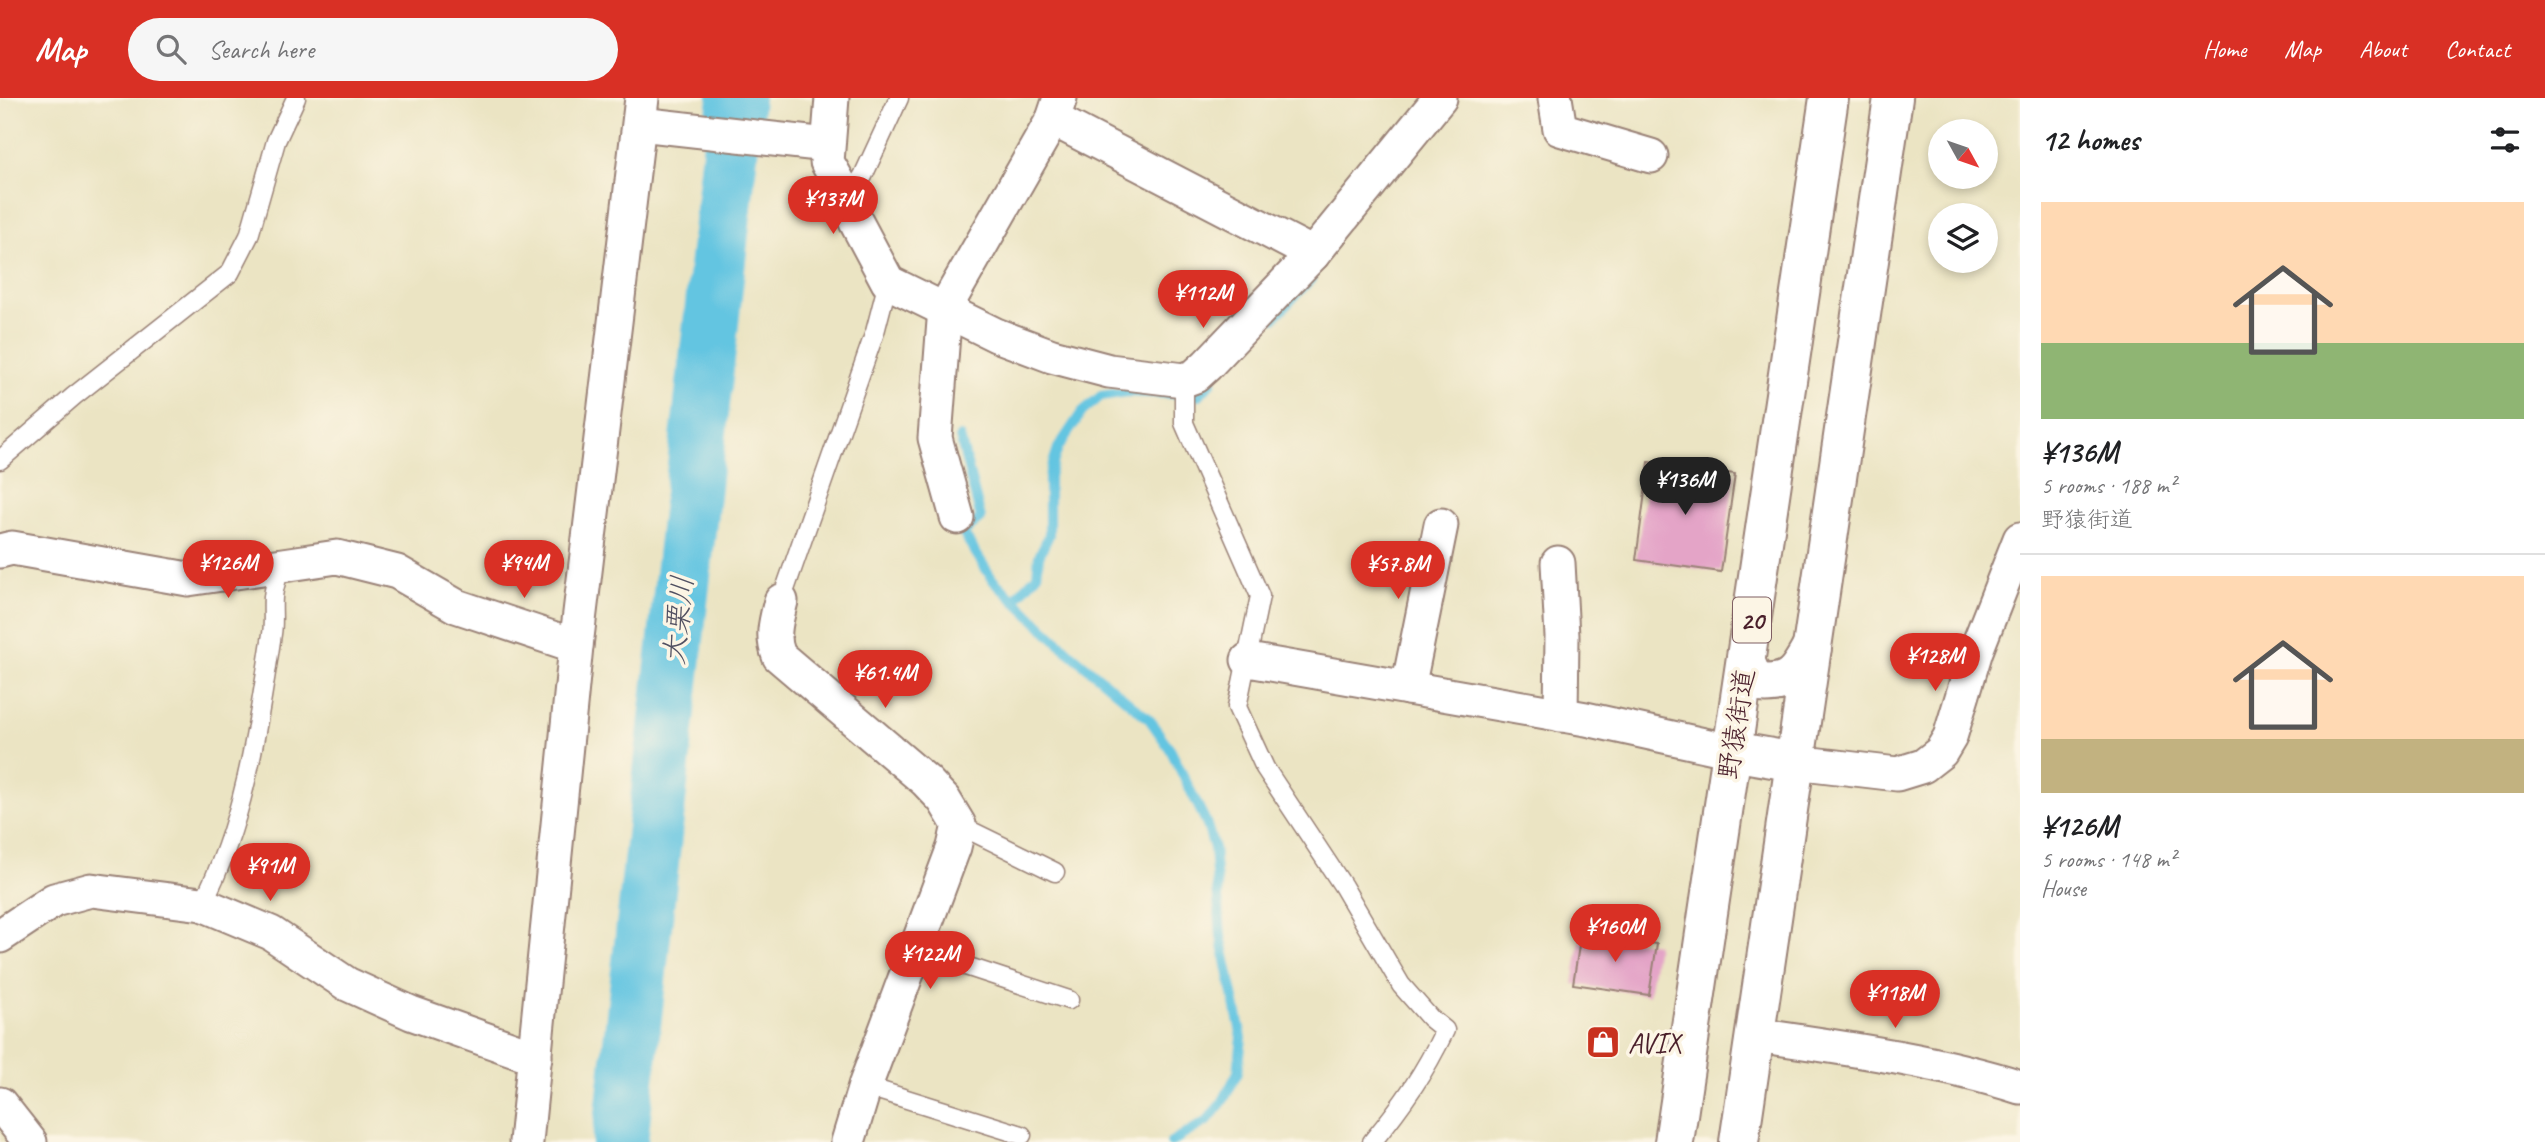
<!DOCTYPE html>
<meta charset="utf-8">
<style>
:root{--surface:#fff;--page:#f6f6f6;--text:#202124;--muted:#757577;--line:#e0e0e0;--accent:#d93025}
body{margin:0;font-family:Caveat,"Klee One",sans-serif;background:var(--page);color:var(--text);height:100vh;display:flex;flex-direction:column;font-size:26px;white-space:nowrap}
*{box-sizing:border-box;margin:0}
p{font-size:23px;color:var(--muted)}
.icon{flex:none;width:38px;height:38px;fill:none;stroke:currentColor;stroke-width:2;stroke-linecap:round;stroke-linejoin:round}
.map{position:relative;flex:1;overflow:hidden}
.details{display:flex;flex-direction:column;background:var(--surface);width:525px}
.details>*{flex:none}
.needle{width:46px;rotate:130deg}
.buttons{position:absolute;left:1928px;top:21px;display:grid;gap:14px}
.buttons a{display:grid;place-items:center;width:70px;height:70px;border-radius:50%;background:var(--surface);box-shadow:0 4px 10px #0003;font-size:35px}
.price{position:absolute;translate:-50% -60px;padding:0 16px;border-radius:24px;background:var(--accent);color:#fff;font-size:23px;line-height:46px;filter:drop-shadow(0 2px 4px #0008)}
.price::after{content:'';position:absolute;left:50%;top:42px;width:21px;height:16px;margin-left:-10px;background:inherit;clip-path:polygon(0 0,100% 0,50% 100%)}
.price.on{background:#222;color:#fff}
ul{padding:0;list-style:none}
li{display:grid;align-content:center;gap:14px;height:371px;padding:0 21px}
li+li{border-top:2px solid var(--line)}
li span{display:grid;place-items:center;height:217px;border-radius:0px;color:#555}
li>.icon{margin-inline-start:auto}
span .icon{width:126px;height:126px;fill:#fffc;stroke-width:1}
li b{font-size:30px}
h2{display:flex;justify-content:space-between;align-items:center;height:84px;padding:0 21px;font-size:30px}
header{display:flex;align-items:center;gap:42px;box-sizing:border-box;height:98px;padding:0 35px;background:var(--accent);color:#fff}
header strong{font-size:33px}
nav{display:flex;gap:38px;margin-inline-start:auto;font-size:24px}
.search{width:490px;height:63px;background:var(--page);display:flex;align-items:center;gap:18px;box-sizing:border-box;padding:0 24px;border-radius:38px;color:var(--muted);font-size:26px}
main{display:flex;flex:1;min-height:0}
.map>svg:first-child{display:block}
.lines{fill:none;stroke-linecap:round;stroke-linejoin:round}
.stream{stroke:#63c5e1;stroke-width:10}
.river{stroke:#63c5e1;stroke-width:56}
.building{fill:#e4a4c7}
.service-casing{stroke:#9a8277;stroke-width:21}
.minor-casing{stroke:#9a8277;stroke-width:37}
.primary-casing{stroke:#9a8277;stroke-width:42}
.service{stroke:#fff;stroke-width:18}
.minor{stroke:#fff;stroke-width:33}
.primary{stroke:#fff;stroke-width:38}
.labels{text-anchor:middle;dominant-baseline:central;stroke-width:7;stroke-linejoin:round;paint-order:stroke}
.shield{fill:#fcf5e5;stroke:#7f5f63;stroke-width:2}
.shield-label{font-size:26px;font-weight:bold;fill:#4a1f2b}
.street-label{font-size:28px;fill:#4a1f2b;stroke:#fcf5e5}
.poi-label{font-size:28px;fill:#4a1f2b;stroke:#fcf5e5;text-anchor:start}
.water-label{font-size:30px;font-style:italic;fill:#525162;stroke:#fcf5e5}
</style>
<header>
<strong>Map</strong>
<div class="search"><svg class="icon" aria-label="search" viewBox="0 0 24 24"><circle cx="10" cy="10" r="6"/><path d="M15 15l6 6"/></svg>Search here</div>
<nav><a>Home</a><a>Map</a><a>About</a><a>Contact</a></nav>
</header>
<main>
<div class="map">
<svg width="2020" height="1044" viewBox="0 0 2020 1044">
<rect width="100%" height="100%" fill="#fcf5e5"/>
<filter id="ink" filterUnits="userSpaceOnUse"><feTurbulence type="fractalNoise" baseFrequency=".0143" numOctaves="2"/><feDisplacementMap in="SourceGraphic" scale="14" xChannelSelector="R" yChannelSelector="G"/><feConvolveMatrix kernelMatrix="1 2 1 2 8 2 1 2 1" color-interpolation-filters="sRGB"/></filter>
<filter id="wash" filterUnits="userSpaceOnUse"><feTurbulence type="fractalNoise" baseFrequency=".00686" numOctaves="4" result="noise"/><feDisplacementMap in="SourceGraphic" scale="28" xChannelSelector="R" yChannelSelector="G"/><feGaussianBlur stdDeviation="1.57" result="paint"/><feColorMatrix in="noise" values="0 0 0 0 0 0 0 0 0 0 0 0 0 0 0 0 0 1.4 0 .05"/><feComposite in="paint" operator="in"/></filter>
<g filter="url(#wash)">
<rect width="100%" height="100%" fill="#ebe4c3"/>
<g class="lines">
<g class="stream">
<polyline points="1274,220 1312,180"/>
<polyline points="960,339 981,420 963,435 993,482 1070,555 1149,621 1170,651 1206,724 1214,750 1221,838 1242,940 1238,974 1223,1003 1207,1023 1171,1044"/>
<polyline points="1014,502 1037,477 1039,458 1049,437 1049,378 1058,350 1082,314 1101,298 1127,294 1199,297 1212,283"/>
</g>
<polyline class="river" points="620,1044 736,0"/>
</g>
<g id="blocks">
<g class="building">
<polygon points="1649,364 1735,376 1721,474 1636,462"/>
<polygon points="1581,835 1657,846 1649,897 1573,886"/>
</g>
</g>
</g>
<g filter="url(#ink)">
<use href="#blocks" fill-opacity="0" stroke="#9a8277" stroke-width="2"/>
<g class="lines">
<g class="service-casing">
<g id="service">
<polyline points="848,101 863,78 899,0"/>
<path d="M1184 282V325L1260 498 1237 609 1265 670 1343 788 1401 887 1430 920 1445 932C1424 976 1403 1006 1372 1044"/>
<polyline points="0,362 74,298 230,175 249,138 276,43 296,0"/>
<polyline points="781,503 875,234 888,184"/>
<polyline points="959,727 1055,774"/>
<path d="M202 806C245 724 258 627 272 536 274 524 272 511 273 499 274 488 278 477 281 467"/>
<polyline points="917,852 1069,902"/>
<polyline points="865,988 1022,1037"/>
</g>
</g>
<g class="minor-casing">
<g id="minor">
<polyline points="832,0 827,64 848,101 856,124 888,184 996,237 1052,258 1109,273 1184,282 1195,278 1207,267 1313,156 1440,0"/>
<polyline points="1555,0 1560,31 1651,58"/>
<polyline points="1053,21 1313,156"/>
<polyline points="640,26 827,47"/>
<polyline points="957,419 935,340 945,210 1053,21 1060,0"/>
<polyline points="0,453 12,450 188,481 337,459 397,474 456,508 576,548"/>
<polyline points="1558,465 1562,538 1561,617"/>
<path d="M781 503C776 523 771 538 779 558L926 683 944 702 959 727 954 749 865 988 848 1044"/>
<polyline points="1248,562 1586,621 1732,653"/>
<polyline points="1408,590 1441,427"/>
<polyline points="1795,664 1897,676 1923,668 1941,654 1950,639 1976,553 2020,441"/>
<polyline points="0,838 54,802 91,792 202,806 271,835 347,886 411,915 535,959"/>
<path d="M1756 937C1844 950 1935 962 2020 989"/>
<polyline points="0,1006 30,1044"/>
<polyline points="526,1044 576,548 642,0"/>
</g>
</g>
<g class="primary-casing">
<g id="primary">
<path d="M1746 565 1752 579 1759 585C1791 588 1798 575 1812 549"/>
<polyline points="1732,653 1795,664"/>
<polyline points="1674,1044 1829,0"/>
<polyline points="1739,1044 1893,0"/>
</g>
</g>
<use href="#service" class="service"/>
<use href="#minor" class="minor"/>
<use href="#primary" class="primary"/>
</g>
</g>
<defs>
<g id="shop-square" transform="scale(1.75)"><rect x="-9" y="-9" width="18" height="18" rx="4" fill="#c8321e" stroke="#fcf5e5"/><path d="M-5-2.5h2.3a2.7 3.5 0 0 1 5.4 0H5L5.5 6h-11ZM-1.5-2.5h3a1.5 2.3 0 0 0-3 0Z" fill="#fff"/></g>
</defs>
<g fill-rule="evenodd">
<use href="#shop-square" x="1603" y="944"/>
</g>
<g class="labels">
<rect class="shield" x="1733" y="499.5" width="38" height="45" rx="5"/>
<g class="shield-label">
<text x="1752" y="522">20</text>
</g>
<g class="street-label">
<text transform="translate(1736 626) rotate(-81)">野猿街道</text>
</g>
<g class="poi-label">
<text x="1628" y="944">AVIX</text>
</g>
<g class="water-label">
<text transform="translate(678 522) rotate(-84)">大栗川</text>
</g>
</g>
</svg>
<div class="buttons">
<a><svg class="needle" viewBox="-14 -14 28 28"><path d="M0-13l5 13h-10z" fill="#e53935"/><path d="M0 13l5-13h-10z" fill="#757577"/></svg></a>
<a><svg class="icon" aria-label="layers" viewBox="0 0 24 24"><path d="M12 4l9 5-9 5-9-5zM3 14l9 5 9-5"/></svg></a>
</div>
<b class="price" style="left:833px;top:138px">¥137M</b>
<b class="price" style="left:1203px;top:232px">¥112M</b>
<b class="price on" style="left:1685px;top:419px">¥136M</b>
<b class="price" style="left:228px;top:502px">¥126M</b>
<b class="price" style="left:524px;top:502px">¥94M</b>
<b class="price" style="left:1398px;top:503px">¥57.8M</b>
<b class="price" style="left:1935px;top:595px">¥128M</b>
<b class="price" style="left:885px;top:612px">¥61.4M</b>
<b class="price" style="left:270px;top:805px">¥91M</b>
<b class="price" style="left:1615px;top:866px">¥160M</b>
<b class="price" style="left:930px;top:893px">¥122M</b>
<b class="price" style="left:1895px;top:932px">¥118M</b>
</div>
<section class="details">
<h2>12 homes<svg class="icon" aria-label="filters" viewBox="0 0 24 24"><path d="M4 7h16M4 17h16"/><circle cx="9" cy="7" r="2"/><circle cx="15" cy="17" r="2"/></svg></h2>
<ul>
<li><span style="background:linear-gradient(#ffd9b3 65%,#8fb573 0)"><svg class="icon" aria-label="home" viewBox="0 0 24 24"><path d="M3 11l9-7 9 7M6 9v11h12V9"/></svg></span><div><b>¥136M</b><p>5 rooms · 188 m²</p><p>野猿街道</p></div></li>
<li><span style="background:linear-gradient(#ffd9b3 75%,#c2b280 0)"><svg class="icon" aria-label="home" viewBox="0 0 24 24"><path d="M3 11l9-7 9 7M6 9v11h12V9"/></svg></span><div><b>¥126M</b><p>5 rooms · 148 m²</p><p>House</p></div></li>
</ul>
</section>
</main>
